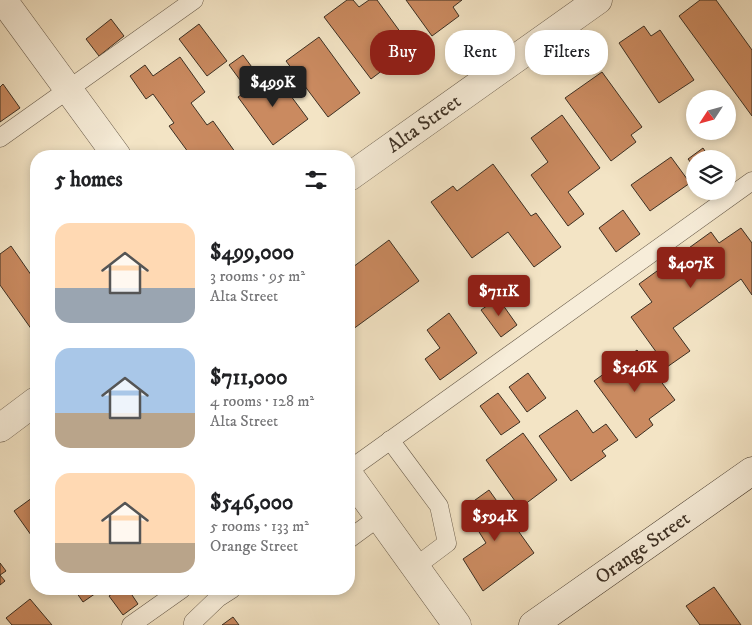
<!DOCTYPE html>
<meta charset="utf-8">
<style>
:root{--surface:#fff;--page:#f2f2f2;--text:#202124;--muted:#757577;--accent:#8f2418}
body{margin:0;font-family:"IM FELL DW Pica",serif;background:var(--page);color:var(--text);height:100vh;display:flex;flex-direction:column;font-size:19px;white-space:nowrap}
*{box-sizing:border-box;margin:0}
p{font-size:16px;color:var(--muted)}
.icon{flex:none;width:28px;height:28px;fill:none;stroke:currentColor;stroke-width:2;stroke-linecap:round;stroke-linejoin:round}
.map{position:relative;flex:1;overflow:hidden}
.drawer{position:absolute;left:30px;top:150px;width:325px;height:445px;display:flex;flex-direction:column;background:var(--surface);border-radius:20px;box-shadow:0 2px 8px #0003}
.drawer>*{flex:none}
.hud{position:absolute;left:370px;top:30px;width:306px;height:45px;display:flex;gap:10px}
.needle{width:32px;rotate:234deg}
.buttons{position:absolute;left:686px;top:90px;display:grid;gap:10px}
.buttons a{display:grid;place-items:center;width:50px;height:50px;border-radius:50%;background:var(--surface);box-shadow:0 2px 8px #0003;font-size:25px}
.price{position:absolute;translate:-50% -42px;padding:0 11px;border-radius:5px;background:var(--accent);color:#fff;font-size:16px;line-height:32px;filter:drop-shadow(0 1px 2px #0008)}
.price::after{content:'';position:absolute;left:50%;top:30px;width:15px;height:11px;margin-left:-8px;background:inherit;clip-path:polygon(0 0,100% 0,50% 100%)}
.price.selected{background:#222;color:#fff}
ul{padding:0;list-style:none}
li{display:flex;align-items:center;gap:15px;height:125px;padding:0 25px}
li span{display:grid;place-items:center;flex:none;width:140px;height:100px;border-radius:15px;color:#555}
li>.icon{margin-inline-start:auto}
span .icon{width:60px;height:60px;fill:#fffc;stroke-width:1}
li b{font-size:21px}
h2{display:flex;justify-content:space-between;align-items:center;height:60px;padding:0 25px;font-size:21px}
.pill{padding:0 18px;border-radius:20px;background:var(--surface);box-shadow:0 2px 8px #0003;font-size:18px;line-height:45px}
.pill.selected{background:var(--accent);color:#fff}
.map>svg:first-child{display:block}
.building{fill:#ca8a60;stroke:#3d3023}
.lines{fill:none;stroke-linecap:round;stroke-linejoin:round}
.lane-casing{stroke:#6a5d4c;stroke-width:19}
.street-casing{stroke:#6a5d4c;stroke-width:29}
.secondary-casing{stroke:#3d3023;stroke-width:29}
.lane{stroke:#f7edd9;stroke-width:18}
.street{stroke:#f7edd9;stroke-width:28}
.secondary{stroke:#f7edd9;stroke-width:28}
.labels{text-anchor:middle;dominant-baseline:central;stroke-width:5;stroke-linejoin:round;paint-order:stroke}
.street-label{font-size:20px;fill:#3d3023;stroke:#f7edd9}
</style>
<div class="map">
<svg width="752" height="625" viewBox="0 0 752 625">
<rect width="100%" height="100%" fill="#f3e4c5"/>
<filter id="stains"><feTurbulence type="fractalNoise" baseFrequency=".004" numOctaves="4"/><feColorMatrix values="0 0 0 0 .2 0 0 0 0 .09 0 0 0 0 .02 0 0 0 .5 -.17"/></filter>
<radialGradient id="worn" r=".72"><stop offset=".6" stop-color="#630" stop-opacity="0"/><stop offset="1" stop-color="#630" stop-opacity=".3"/></radialGradient>
<g class="building">
<polygon points="347,0 353,0 359,7 369,0 377,0 412,48 371,79 324,17"/>
<polygon points="406,0 462,0 453,7 459,16 432,36"/>
<polygon points="700,0 716,0 752,50 752,116 679,16"/>
<polygon points="111,19 124,36 99,56 86,39"/>
<polygon points="199,24 227,61 207,76 179,39"/>
<polygon points="644,26 651,36 660,30 694,80 659,103 619,43"/>
<polygon points="319,37 360,93 328,117 286,61"/>
<polygon points="243,55 257,74 243,84 229,65"/>
<polygon points="180,57 205,92 191,103 207,125 213,121 238,156 191,156 169,126 174,123 153,94 146,99 130,76 145,65 153,76"/>
<polygon points="273,72 308,119 273,145 238,97"/>
<polygon points="602,72 642,127 631,135 636,142 611,161 565,98"/>
<polygon points="3,84 20,108 0,122 0,87"/>
<polygon points="562,115 600,168 568,192 584,214 568,226 531,175 548,162 531,138"/>
<polygon points="703,148 710,159 695,159 695,168 688,159"/>
<polygon points="671,157 690,183 650,211 631,185"/>
<polygon points="493,164 531,216 536,213 561,247 534,267 508,232 472,258 431,202 453,186 457,191"/>
<polygon points="623,210 640,234 616,252 599,228"/>
<polygon points="741,228 752,243 752,295 741,279 673,328 690,351 667,367 631,317 652,302 639,284 711,232 719,243"/>
<polygon points="389,240 419,281 349,332 349,270"/>
<polygon points="11,246 36,282 36,327 32,330 0,285 0,254"/>
<polygon points="498,298 517,325 501,337 481,310"/>
<polygon points="449,313 477,353 440,380 425,359 440,348 427,330"/>
<polygon points="637,350 675,400 649,419 653,425 636,438 594,381"/>
<polygon points="528,373 546,398 527,412 509,387"/>
<polygon points="498,393 520,422 501,435 480,406"/>
<polygon points="577,410 593,433 606,424 618,440 602,451 606,456 571,481 539,436"/>
<polygon points="523,433 557,480 520,508 486,460"/>
<polygon points="489,490 534,553 483,591 463,559 486,543 464,508"/>
<polygon points="36,495 36,542 14,511"/>
<polygon points="0,563 6,571 0,575 5,581 0,585"/>
<polygon points="714,587 741,625 700,625 686,606"/>
<polygon points="74,589 102,589 83,602"/>
<polygon points="119,589 128,589 138,604 123,615 109,596"/>
<polygon points="30,599 52,625 12,625 6,618"/>
<polygon points="233,617 239,625 222,625"/>
</g>
<g class="lines">
<g class="lane-casing">
<g id="lane">
<polyline points="0,138 194,0"/>
<polyline points="390,440 439,506 447,543 415,567"/>
<polyline points="349,470 752,181"/>
<polyline points="349,539 379,517"/>
<polyline points="131,625 182,589"/>
<polyline points="193,625 193,622 218,598 232,589"/>
</g>
</g>
<g class="street-casing">
<g id="street">
<polyline points="3,0 117,156"/>
<path id="s1" d="M349 177 598 0"/>
<polyline points="0,428 36,401"/>
<polyline points="349,475 457,625"/>
</g>
</g>
<g class="secondary-casing">
<g id="secondary">
<path id="s2" d="M533 625 752 471"/>
</g>
</g>
<use href="#lane" class="lane"/>
<use href="#street" class="street"/>
<use href="#secondary" class="secondary"/>
</g>
<g class="labels">
<g class="street-label">
<text stroke="none"><textPath href="#s1" startOffset="92">Alta Street</textPath></text>
<text stroke="none"><textPath href="#s2" startOffset="134">Orange Street</textPath></text>
</g>
</g>
<rect width="100%" height="100%" filter="url(#stains)"/>
<rect width="100%" height="100%" fill="url(#worn)"/>
</svg>
<div class="buttons">
<a><svg class="needle" viewBox="-14 -14 28 28"><path d="M0-13l5 13h-10z" fill="#e53935"/><path d="M0 13l5-13h-10z" fill="#757577"/></svg></a>
<a><svg class="icon" aria-label="layers" viewBox="0 0 24 24"><path d="M12 4l9 5-9 5-9-5zM3 14l9 5 9-5"/></svg></a>
</div>
<b class="price selected" style="left:273px;top:108px">$499K</b>
<b class="price" style="left:691px;top:289px">$407K</b>
<b class="price" style="left:499px;top:317px">$711K</b>
<b class="price" style="left:635px;top:393px">$546K</b>
<b class="price" style="left:495px;top:542px">$594K</b>
<div class="hud">
<a class="pill selected">Buy</a>
<a class="pill">Rent</a>
<a class="pill">Filters</a>
</div>
<section class="drawer">
<h2>5 homes<svg class="icon" aria-label="filters" viewBox="0 0 24 24"><path d="M4 7h16M4 17h16"/><circle cx="9" cy="7" r="2"/><circle cx="15" cy="17" r="2"/></svg></h2>
<ul>
<li><span style="background:linear-gradient(#ffd9b3 65%,#9aa5b1 0)"><svg class="icon" aria-label="home" viewBox="0 0 24 24"><path d="M3 11l9-7 9 7M6 9v11h12V9"/></svg></span><div><b>$499,000</b><p>3 rooms · 95 m²</p><p>Alta Street</p></div></li>
<li><span style="background:linear-gradient(#a9c7e8 65%,#b9a48a 0)"><svg class="icon" aria-label="home" viewBox="0 0 24 24"><path d="M3 11l9-7 9 7M6 9v11h12V9"/></svg></span><div><b>$711,000</b><p>4 rooms · 128 m²</p><p>Alta Street</p></div></li>
<li><span style="background:linear-gradient(#ffd9b3 70%,#b9a48a 0)"><svg class="icon" aria-label="home" viewBox="0 0 24 24"><path d="M3 11l9-7 9 7M6 9v11h12V9"/></svg></span><div><b>$546,000</b><p>5 rooms · 133 m²</p><p>Orange Street</p></div></li>
</ul>
</section>
</div>
